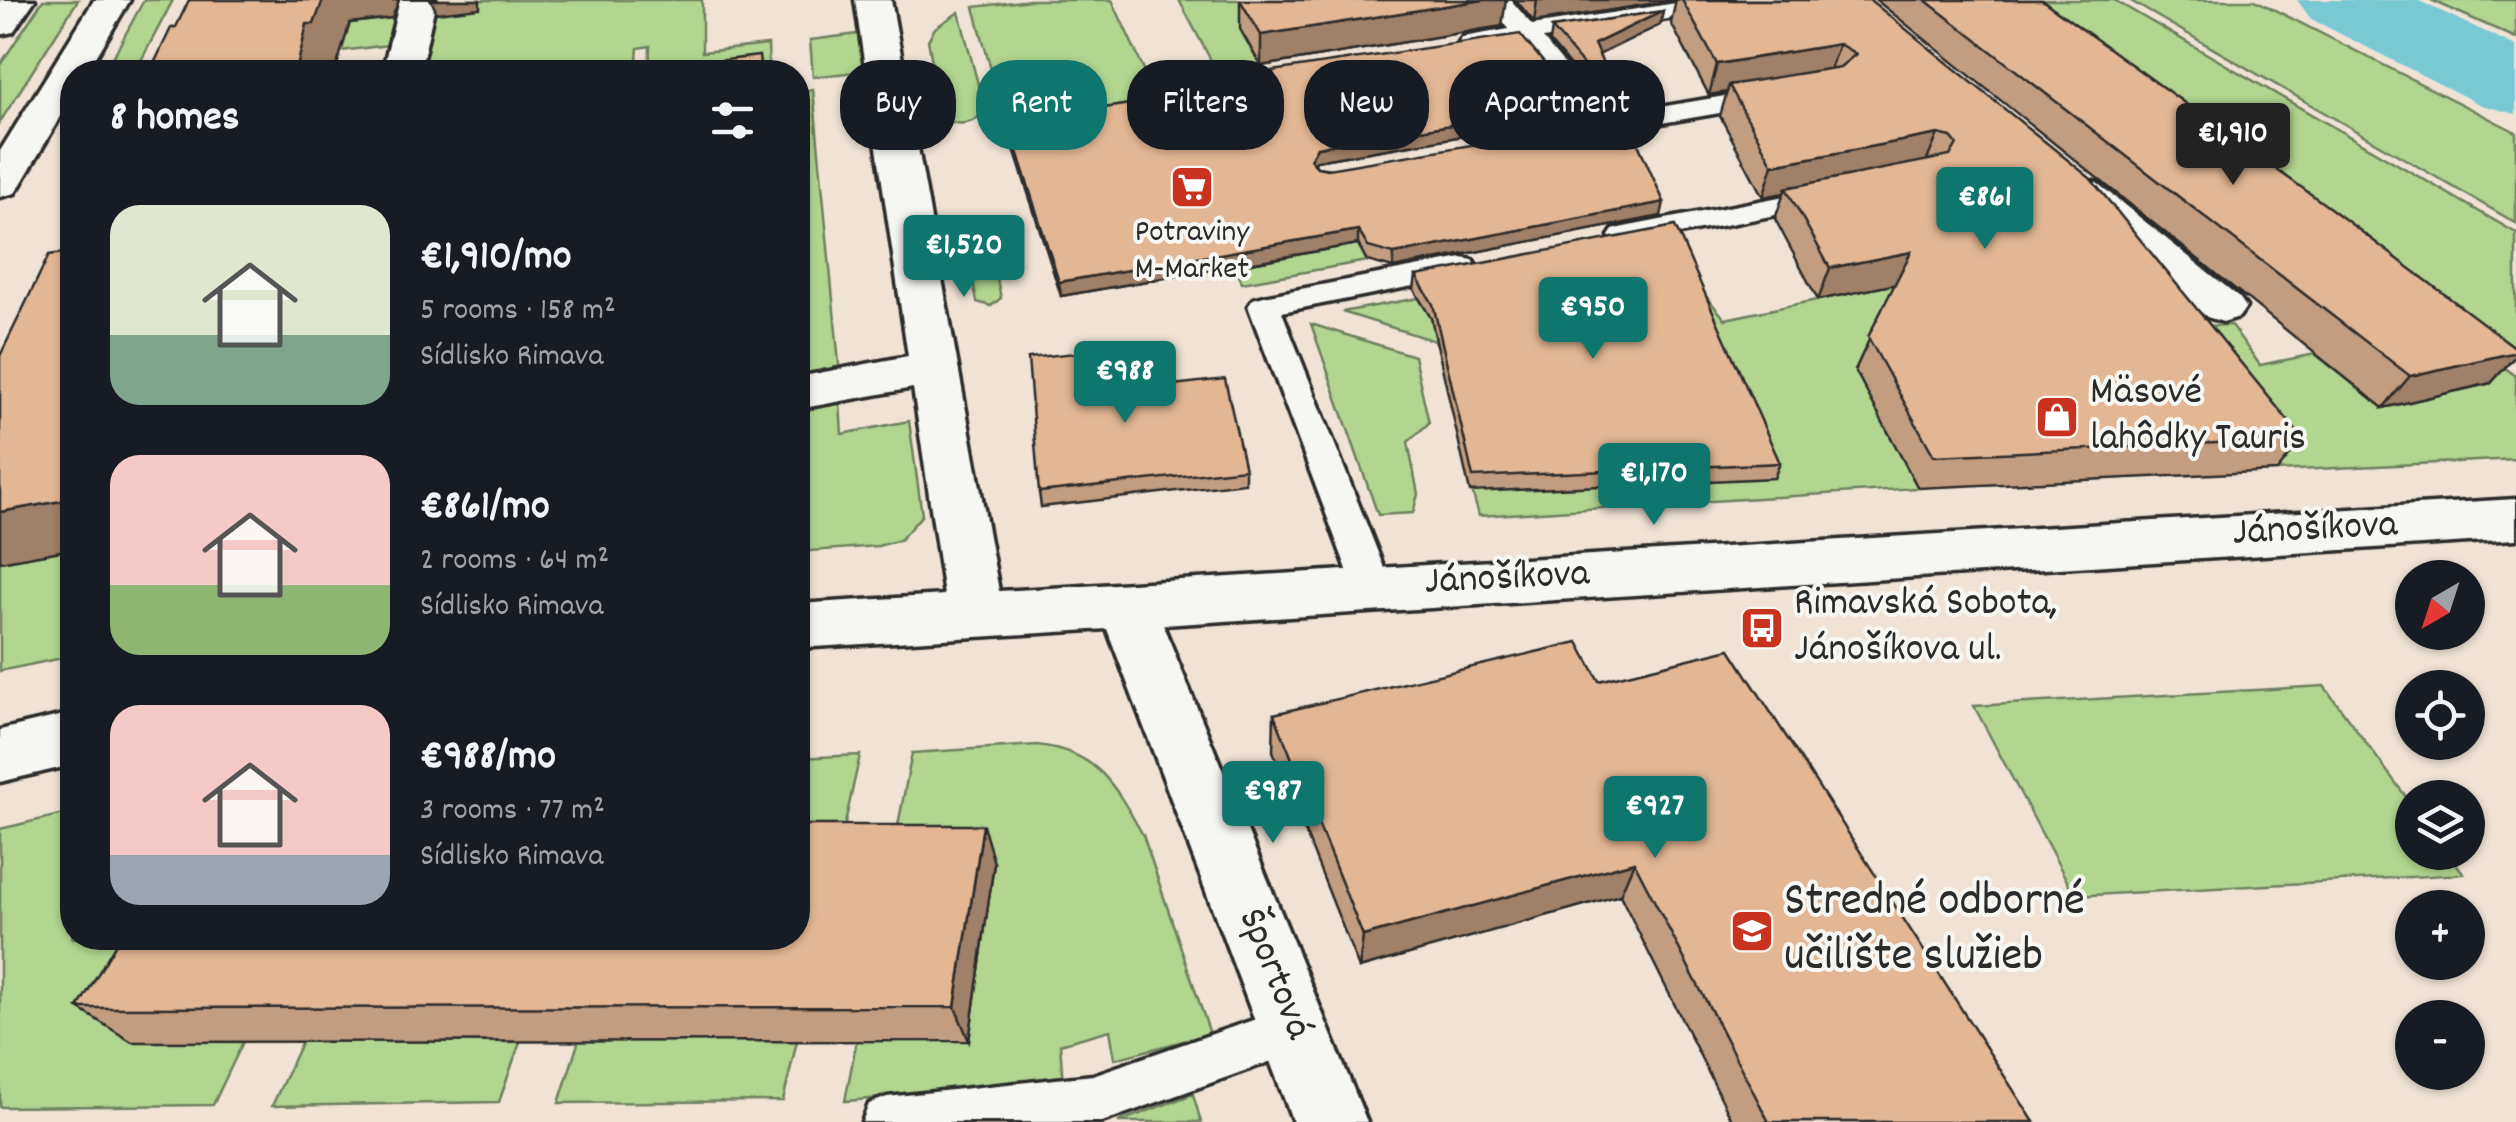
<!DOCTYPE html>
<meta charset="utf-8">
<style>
:root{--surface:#171b24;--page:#242831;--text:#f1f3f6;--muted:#9ea1a6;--accent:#0f766e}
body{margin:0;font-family:Dekko,sans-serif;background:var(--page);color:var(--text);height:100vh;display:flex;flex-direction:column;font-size:38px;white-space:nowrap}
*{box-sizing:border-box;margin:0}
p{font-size:32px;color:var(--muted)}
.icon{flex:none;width:55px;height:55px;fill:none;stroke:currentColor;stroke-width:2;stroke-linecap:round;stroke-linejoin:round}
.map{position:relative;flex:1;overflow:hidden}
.side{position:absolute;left:60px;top:60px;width:750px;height:890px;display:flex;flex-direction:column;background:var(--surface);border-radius:40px;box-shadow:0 2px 8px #0004}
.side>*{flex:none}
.top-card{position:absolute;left:840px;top:60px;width:950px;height:90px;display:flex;gap:20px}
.needle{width:65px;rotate:219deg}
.controls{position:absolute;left:2395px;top:560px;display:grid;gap:20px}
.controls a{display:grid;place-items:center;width:90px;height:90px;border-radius:50%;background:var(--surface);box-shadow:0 2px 8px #0004;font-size:50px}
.price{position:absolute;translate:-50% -85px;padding:0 22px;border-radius:10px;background:var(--accent);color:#fff;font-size:32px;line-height:65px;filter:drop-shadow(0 2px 5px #0008)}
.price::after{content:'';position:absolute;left:50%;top:60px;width:30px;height:22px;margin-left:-15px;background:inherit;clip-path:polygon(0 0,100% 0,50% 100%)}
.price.active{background:#222;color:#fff}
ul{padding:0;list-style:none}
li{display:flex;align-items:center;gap:30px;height:250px;padding:0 50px}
li span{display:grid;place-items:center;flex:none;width:280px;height:200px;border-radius:30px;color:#555}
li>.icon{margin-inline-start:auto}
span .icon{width:120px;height:120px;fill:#fffc;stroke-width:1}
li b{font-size:42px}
h2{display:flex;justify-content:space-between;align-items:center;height:120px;padding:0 50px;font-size:42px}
.tag{padding:0 35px;border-radius:40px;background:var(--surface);box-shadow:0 2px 8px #0004;font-size:35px;line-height:90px}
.tag.active{background:var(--accent);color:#fff}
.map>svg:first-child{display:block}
.green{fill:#b2d590;stroke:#6e805e;stroke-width:2.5}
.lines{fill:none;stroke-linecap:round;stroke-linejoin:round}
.river{fill:#79c9d4;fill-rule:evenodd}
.service-casing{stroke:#2b2b2b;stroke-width:7}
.minor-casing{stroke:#2b2b2b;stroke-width:7}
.secondary-casing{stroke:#2b2b2b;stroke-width:7}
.service{fill:#f6f6f2;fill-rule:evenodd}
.minor{fill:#f6f6f2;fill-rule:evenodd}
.secondary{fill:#f6f6f2;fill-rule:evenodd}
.wall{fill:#c39d7f;stroke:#2b2b2b;stroke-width:2.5}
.shaded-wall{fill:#9f8068;stroke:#2b2b2b;stroke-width:2.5}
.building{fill:#e3b794;stroke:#2b2b2b;stroke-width:2.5}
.labels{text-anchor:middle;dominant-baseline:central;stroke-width:8;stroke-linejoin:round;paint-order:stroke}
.far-poi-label{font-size:32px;fill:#2b2b2b;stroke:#f6f6f2}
.poi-label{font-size:40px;fill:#2b2b2b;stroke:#f6f6f2;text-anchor:start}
.street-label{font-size:40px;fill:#2b2b2b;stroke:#f6f6f2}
.near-poi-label{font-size:48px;fill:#2b2b2b;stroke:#f6f6f2;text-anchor:start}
</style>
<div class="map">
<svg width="2516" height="1122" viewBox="0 0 2516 1122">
<rect width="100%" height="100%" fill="#f0e3d6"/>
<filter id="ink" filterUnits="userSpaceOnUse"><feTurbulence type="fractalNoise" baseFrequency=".01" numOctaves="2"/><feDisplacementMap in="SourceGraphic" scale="20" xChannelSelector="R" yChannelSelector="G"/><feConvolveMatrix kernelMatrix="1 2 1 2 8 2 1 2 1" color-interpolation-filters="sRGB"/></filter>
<g filter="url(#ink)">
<g class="green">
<polygon points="43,0 78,0 0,122 0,65"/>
<polygon points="144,0 173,0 135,72 105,72"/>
<polygon points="381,0 407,0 396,44 325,53 334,25 375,20"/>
<polygon points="432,0 702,0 702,52 768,45 769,72 649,72 650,46 638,48 636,72 416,72"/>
<polygon points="1030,0 1112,0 1164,113 1065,129 1048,81 996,88 974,7"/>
<polygon points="1179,0 1451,0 1241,30 1367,261 1242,283 1235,266 1340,247 1238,91 1224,85"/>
<polygon points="1741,0 1784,0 1997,182 1980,186 2034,235 2091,223 2104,234 2128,234 2201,326 2231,325 2260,365 2315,354 2383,408 2489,383 2424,333 2429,331 2419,324 2439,319 2516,376 2516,459 2277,471 2137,292 1868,343 1855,370 1918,488 1479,516 1472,491 1774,477 1712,336 1438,347 1435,341 1342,312 1419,298 1441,333 1695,283 1725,319 2021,258"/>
<polygon points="2033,0 2114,0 2516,233 2516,354"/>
<polygon points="2129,0 2255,0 2516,132 2516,223"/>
<polygon points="2431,0 2516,0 2516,38"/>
<path d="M959 12 985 111C974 124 957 128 942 117L928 40 935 28Z"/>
<polygon points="858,34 864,71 813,77 810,40"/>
<polygon points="813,89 840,374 798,381 798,92"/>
<polygon points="974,229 987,232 1001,298 991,306 977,302 964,236"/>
<polygon points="1311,324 1414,356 1429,423 1408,442 1418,494 1413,513 1378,515"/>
<polygon points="840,402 842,434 909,421 922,515 900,540 878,546 798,552 798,410"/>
<polygon points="72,549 72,656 0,671 0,562"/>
<polygon points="2324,686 2412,805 2412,852 2448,853 2464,874 2075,896 1974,706"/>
<path d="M1037 745C1099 752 1114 785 1143 835L1210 1034 1115 1059 1110 1030 1060 1044 1063 1083 845 1101 912 753Z"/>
<polygon points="860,755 836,864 798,864 798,758"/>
<polygon points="72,812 72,938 188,938 132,1041 243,1042 213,1105 0,1107 0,829"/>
<polygon points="579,1040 797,1041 783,1101 559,1103"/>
<polygon points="302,1041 520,1042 499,1102 272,1106"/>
<polygon points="1193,1094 1201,1122 1118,1122"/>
</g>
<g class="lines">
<polygon class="river" points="2297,0 2417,0 2516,46 2516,114 2481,105 2311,19"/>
<g class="service-casing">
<g id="service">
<polygon points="1486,0 1511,0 1532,25 1696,0 1734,0 1733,8 1724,10 1543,39 1607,116 1772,88 1785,96 1772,104 1580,137 1570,135 1566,129 1570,123 1582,120 1519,42 1472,50 1459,42 1463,37 1509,29"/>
<polygon points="1831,187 1841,190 1845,196 1841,202 1624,245 1613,242 1609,236 1613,230 1624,227"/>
<polygon points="1462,258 1473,260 1477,267 1473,274 1282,312 1392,588 1386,598 1373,603 1360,598 1354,588 1248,306 1253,299 1264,296"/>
<polygon points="1294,1006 1311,1013 1318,1030 1311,1047 1102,1122 862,1122 869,1104 887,1097 1093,1075"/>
</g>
</g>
<g class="minor-casing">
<g id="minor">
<polygon points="400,0 436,0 420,72 382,72"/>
<polygon points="855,0 891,0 999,591 2516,499 2516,539 1163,625 1367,1122 1293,1122 1107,629 798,648 798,604 944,595 913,388 798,409 798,377 908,356"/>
<polygon points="2082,179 2097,183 2239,297 2246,307 2239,317 2223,322 2207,317 2067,201 2061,192 2067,183"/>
<polygon points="72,713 72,765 0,782 0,730"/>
</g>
</g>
<g class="secondary-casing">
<g id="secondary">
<polygon points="0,0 35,0 13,32 0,35"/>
<polygon points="94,0 130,0 87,72 72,72 72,97 21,184 15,193 0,197 0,151"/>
</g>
</g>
<use href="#service" class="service"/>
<use href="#minor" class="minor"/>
<use href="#secondary" class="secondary"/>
</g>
<g class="wall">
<polygon points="1240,0 1502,26 1261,66 1240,29"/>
<polygon points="1516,0 1870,0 2303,439 2277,471 1918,488 1855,370 1895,284 1818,300 1775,219 1784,193 1763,197 1720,116 1727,92 1709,95 1671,23 1676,0 1534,22"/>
<polygon points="1876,0 2042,0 2516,348 2516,355 2491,383 2383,408"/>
<polygon points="1663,11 1660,25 1599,54 1615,111 1608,112 1550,42 1552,28"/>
<polygon points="1272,71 1575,117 1316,161 1315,164 1317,167 1661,216 1393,268 1367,261 1358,244 1061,296 1010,137 1008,123 1272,82"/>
<polygon points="1416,276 1780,463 1774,478 1470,492 1431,318 1414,290"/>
<polygon points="1119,391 1245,469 1245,483 1041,507 1039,492"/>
<polygon points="1599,681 2034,1122 1733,1122 1620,895 1359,968 1273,751 1274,714"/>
<polygon points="994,863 969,1041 132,1042 78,1008"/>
</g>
<g class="shaded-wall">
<polygon points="323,0 399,0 392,18 350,23 337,65 330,66 328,72 296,72 307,24"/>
<polygon points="431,0 480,0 480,8 437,13"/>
<polygon points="1483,0 1506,0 1502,26 1261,66 1261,35"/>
<polygon points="1537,0 1676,0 1534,22"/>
<polygon points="1663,11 1660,25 1592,58 1594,44"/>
<polygon points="1839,44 1828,74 1729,85 1727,92 1709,95 1717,64"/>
<polygon points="1618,97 1615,111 1608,112 1611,98"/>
<polygon points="1578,104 1575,117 1316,161 1310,173 1310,159 1317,147"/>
<polygon points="1938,134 1925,165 1786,188 1784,193 1763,197 1773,165"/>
<polygon points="1664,202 1661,216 1393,268 1394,254"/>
<polygon points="1358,230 1358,244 1061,296 1059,282"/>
<polygon points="1911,252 1897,284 1818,300 1830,268"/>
<polygon points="2516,352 2516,355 2491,383 2383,408 2410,376"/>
<polygon points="72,499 72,549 0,562 0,512"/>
<polygon points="983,825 994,863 969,1041 955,1007"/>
<polygon points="1634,862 1620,895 1359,968 1363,936"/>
</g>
<g class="building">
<polygon points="189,0 323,0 314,24 307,24 296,72 150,72 171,28 176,27"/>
<polygon points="1240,0 1483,0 1261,35"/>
<polygon points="1682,0 1870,0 2090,178 2303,439 1934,456 1868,337 1911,252 1830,268 1786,188 1950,156 1957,144 1951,137 1938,134 1773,165 1729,85 1840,67 1856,54 1839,44 1717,64"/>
<polygon points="1925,0 2042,0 2330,208 2516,348 2516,352 2410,376"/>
<polygon points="1663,11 1594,44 1618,97 1611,98 1552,28"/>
<polygon points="1520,34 1578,104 1317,147 1310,159 1317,167 1328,169 1627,119 1664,202 1394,254 1368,247 1358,230 1059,282 1008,123 1277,81 1272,71"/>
<polygon points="759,56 761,72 629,72"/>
<polygon points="1675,226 1780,463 1473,477 1433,304 1416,276"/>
<polygon points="72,234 72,499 0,512 0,356 49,255 63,253"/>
<polygon points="1112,349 1119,391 1225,379 1245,469 1039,492 1028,358"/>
<polygon points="1578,642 1599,681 1730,649 2034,1122 1769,1122 1634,862 1363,936 1274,714"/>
<polygon points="798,825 983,825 955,1007 78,1008 119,938 798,938"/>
</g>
</g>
<defs>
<g id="supermarket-square" transform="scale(2.25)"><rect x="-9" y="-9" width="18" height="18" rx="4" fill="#c8321e" stroke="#f6f6f2"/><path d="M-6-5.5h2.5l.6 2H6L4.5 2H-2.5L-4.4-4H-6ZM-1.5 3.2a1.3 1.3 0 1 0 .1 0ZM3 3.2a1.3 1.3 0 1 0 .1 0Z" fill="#fff"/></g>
<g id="shop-square" transform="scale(2.25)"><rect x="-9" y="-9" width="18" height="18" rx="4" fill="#c8321e" stroke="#f6f6f2"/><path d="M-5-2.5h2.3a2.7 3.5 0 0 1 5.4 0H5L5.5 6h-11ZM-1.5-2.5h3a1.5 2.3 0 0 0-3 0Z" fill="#fff"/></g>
<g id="bus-square" transform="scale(2.25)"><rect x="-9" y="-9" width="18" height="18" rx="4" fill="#c8321e" stroke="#f6f6f2"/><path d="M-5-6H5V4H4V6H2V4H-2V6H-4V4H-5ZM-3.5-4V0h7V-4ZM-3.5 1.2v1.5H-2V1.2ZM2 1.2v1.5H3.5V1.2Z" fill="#fff"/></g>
<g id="school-square" transform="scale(2.25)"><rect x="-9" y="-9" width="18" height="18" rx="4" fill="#c8321e" stroke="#f6f6f2"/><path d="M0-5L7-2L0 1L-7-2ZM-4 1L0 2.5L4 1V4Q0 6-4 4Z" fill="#fff"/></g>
</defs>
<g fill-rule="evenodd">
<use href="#supermarket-square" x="1192" y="187"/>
<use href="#shop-square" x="2057" y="417"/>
<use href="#bus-square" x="1762" y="628"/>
<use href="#school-square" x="1752" y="931"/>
</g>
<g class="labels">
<g class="far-poi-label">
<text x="1192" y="234">Potraviny<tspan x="1192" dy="37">M-Market</tspan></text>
</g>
<g class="poi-label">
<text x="2090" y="394">Mäsové<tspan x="2090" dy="46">lahôdky Tauris</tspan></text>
<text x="1794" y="605">Rimavská Sobota,<tspan x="1794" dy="46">Jánošíkova ul.</tspan></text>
</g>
<g class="street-label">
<text transform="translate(2315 531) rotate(-3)">Jánošíkova</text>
<text transform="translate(1507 580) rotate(-3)">Jánošíkova</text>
<text transform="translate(1273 975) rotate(68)">Športová</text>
</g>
<g class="near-poi-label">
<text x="1784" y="903">Stredné odborné<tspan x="1784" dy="55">učilište služieb</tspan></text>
</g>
</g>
</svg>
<div class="controls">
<a><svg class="needle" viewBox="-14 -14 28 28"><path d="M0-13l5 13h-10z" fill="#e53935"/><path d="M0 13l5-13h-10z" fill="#9ea1a6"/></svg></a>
<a><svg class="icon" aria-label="locate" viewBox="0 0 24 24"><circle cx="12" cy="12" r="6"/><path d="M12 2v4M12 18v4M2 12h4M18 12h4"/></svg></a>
<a><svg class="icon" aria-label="layers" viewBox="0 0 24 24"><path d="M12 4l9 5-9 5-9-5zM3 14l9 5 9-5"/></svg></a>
<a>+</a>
<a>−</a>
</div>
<b class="price active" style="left:2233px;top:188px">€1,910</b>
<b class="price" style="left:1985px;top:252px">€861</b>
<b class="price" style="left:964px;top:300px">€1,520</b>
<b class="price" style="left:1593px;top:362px">€950</b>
<b class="price" style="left:1125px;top:426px">€988</b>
<b class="price" style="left:1654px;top:528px">€1,170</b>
<b class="price" style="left:1273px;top:846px">€987</b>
<b class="price" style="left:1655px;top:861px">€927</b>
<div class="top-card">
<a class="tag">Buy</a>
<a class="tag active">Rent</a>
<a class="tag">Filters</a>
<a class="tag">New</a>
<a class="tag">Apartment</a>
</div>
<section class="side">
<h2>8 homes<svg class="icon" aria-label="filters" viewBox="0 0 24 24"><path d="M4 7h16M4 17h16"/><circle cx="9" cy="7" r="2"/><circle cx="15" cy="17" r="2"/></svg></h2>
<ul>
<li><span style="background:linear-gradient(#dfe7d0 65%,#7fa58c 0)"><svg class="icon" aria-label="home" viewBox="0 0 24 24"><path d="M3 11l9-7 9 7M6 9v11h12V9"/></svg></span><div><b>€1,910/mo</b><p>5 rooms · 158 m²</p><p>Sídlisko Rimava</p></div></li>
<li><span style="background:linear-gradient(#f6c9c9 65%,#8fb573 0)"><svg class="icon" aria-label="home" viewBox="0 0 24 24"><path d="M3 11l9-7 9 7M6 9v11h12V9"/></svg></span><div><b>€861/mo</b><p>2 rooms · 64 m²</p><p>Sídlisko Rimava</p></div></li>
<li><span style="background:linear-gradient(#f6c9c9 75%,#9aa5b1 0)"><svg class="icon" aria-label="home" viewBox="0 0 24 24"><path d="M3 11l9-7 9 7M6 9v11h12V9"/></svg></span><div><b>€988/mo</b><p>3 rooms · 77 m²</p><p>Sídlisko Rimava</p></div></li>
</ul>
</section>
</div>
